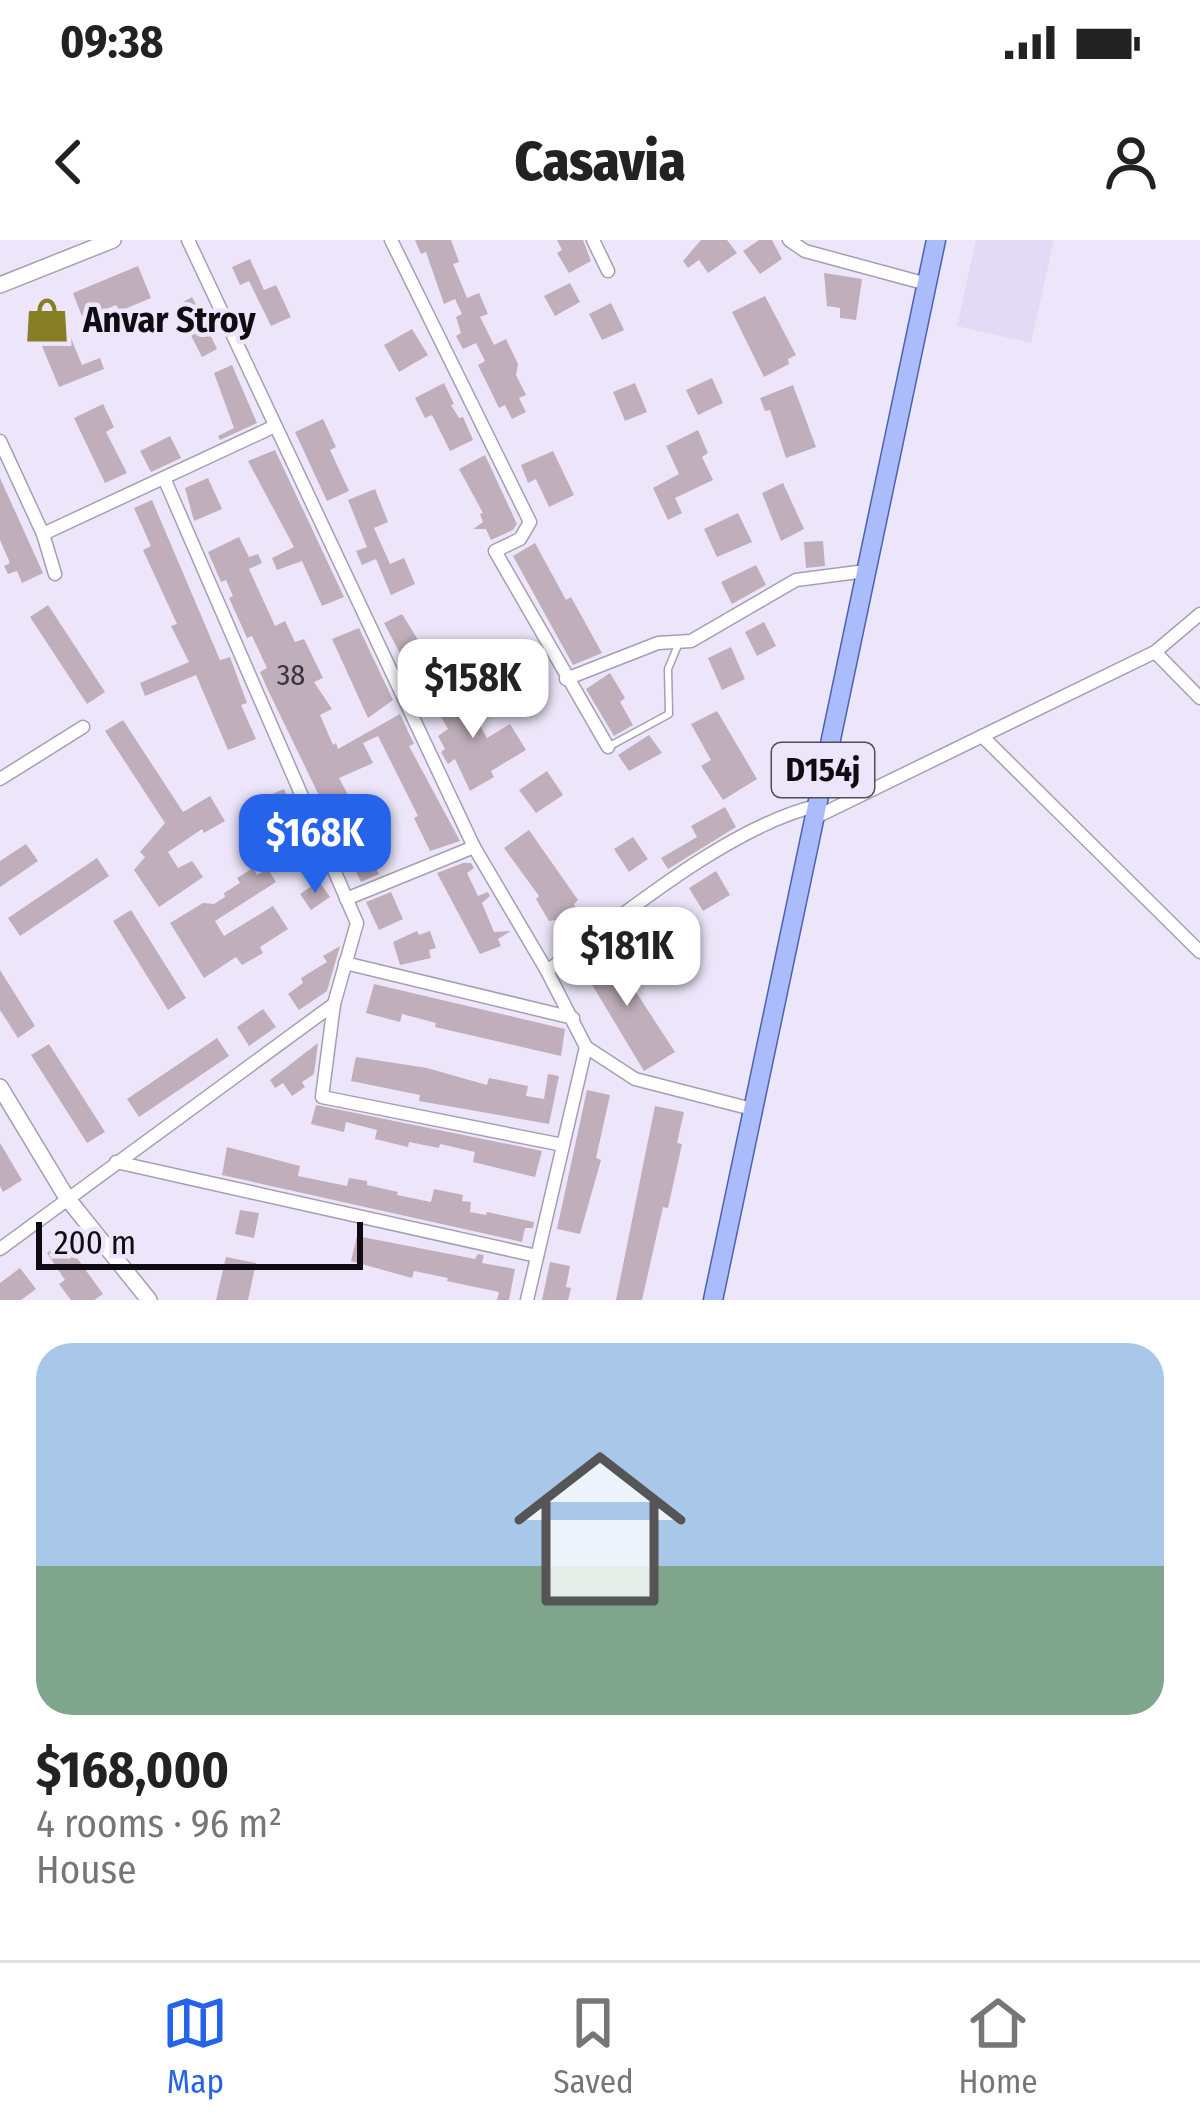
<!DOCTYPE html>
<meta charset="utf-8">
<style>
:root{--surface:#fff;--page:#f2f2f2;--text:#222;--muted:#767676;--line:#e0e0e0;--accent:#2563eb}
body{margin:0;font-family:"Fira Sans Condensed",sans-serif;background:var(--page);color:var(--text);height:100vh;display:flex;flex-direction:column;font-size:45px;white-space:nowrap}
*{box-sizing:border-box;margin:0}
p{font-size:39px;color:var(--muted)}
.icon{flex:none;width:66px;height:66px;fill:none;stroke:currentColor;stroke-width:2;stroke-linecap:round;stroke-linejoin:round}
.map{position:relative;height:1060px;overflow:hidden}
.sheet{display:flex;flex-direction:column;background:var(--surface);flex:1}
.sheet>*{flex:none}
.scale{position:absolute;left:36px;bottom:30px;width:327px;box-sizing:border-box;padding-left:12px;border:6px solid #0e0b12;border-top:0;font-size:33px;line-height:42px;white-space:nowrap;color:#0e0b12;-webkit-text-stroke:9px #ede6fa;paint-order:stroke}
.price{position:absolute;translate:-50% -102px;padding:0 27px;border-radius:24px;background:#fff;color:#222;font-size:39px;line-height:78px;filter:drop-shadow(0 3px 6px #0008)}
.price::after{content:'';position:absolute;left:50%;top:72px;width:36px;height:27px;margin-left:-18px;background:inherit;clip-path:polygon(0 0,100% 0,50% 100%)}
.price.on{background:var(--accent);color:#fff}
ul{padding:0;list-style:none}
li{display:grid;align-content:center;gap:24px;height:636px;padding:0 36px}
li+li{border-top:3px solid var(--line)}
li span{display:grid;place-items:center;height:372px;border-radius:36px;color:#555}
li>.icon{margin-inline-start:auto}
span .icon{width:216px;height:216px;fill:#fffc;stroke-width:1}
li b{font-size:51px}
.status{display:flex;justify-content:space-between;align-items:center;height:84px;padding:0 60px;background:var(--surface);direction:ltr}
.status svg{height:33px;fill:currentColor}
header{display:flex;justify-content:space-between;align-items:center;height:156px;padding:0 36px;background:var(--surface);font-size:54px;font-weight:800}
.tabs{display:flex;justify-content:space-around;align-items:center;height:168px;border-top:3px solid var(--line);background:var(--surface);font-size:33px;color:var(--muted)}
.tabs a{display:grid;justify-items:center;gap:6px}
.tabs .on{color:var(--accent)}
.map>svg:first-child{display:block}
.built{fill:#e3daf5}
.building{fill:#c0aebb}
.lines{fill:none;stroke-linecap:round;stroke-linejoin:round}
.service-casing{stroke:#a59fb1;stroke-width:9}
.minor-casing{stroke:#a59fb1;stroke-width:15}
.tertiary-casing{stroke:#a59fb1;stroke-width:18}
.primary-casing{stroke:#4f61a9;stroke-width:21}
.service{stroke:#fff;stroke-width:6}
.minor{stroke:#fff;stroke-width:12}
.tertiary{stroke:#fff;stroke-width:15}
.primary{stroke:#aabcfc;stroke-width:18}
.labels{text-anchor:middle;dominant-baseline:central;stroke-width:9;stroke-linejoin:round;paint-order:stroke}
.number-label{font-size:30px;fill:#3a343c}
.shield{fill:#ede6fa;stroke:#514d58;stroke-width:3}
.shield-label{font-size:33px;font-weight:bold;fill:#0e0b12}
.poi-label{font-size:36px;font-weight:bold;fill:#0e0b12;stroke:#ede6fa;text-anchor:start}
</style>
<div class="status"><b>09:38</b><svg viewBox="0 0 49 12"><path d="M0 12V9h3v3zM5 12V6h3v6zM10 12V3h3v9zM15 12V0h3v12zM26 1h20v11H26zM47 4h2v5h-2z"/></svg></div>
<header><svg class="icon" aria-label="back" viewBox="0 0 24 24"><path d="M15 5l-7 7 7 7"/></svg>Casavia<svg class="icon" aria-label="person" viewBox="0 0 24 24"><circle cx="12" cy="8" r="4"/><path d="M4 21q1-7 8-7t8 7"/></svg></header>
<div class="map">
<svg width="1200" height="1060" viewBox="0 0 1200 1060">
<rect width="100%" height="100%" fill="#ede6fa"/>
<polygon class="built" points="976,0 1054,0 1031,103 957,86"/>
<g class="building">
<polygon points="415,0 451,0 459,22 453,24 467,58 479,53 488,74 480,77 494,105 506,99 518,124 516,135 526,155 519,158 526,172 512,179 505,165 499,168 478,125 485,121 476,103 463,109 456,96 461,93 456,77 462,74 455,59 444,64 426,12 421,14"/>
<polygon points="557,0 583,0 591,21 569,33 557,13 562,10"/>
<polygon points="701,0 727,0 737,13 708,33 699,20 688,28 683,21"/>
<polygon points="759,0 772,0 782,19 760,34 743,11"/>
<polygon points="250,19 264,50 276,45 291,77 271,86 249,41 240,45 232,27"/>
<polygon points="138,26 151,58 120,71 116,65 83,79 73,53"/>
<polygon points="824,33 862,39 856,80 840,78 840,68 827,66"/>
<polygon points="570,43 580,62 555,76 544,56"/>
<polygon points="765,56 796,115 788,119 789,124 764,137 732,72"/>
<polygon points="192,57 206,84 216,84 208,90 217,109 202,117 176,66"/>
<polygon points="55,59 82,125 100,118 104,129 59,147 27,70"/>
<polygon points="611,63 624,90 602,100 589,74"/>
<polygon points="412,89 428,115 399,132 384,105"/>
<polygon points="232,125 257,183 220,200 218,196 234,188 214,133"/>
<polygon points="712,138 723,163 698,175 686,150"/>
<polygon points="444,143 454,164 451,165 459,178 463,177 473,200 450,211 432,175 425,178 415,158"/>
<polygon points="635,143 647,172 625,181 613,152"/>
<polygon points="793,145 816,207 786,218 770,170 765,171 760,158"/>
<polygon points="103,164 114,187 106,192 127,233 105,243 74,178"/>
<polygon points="323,179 336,207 330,210 349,251 327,261 295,192"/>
<polygon points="698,190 708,213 702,217 713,240 675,258 682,273 668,280 653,248 679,234 666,206"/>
<polygon points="170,196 181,218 151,232 140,211"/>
<polygon points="275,210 344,357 322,366 302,321 277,330 272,318 294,307 248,221"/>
<polygon points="553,211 574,255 549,267 536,239 528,243 521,225"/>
<polygon points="485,215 517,284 513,290 491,300 486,289 473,289 483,282 480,274 483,273 459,229"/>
<polygon points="0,238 43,333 22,343 17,331 8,334 4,326 10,323 0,300"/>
<polygon points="208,238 222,269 194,281 185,248"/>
<polygon points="783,243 804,289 781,301 762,253"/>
<polygon points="375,249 388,282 374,288 390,324 404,318 415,344 391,355 376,319 362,325 356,311 367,307 348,260"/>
<polygon points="152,260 220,420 230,417 247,463 241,465 256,499 228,510 196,435 145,456 140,443 189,422 171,386 177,384 143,310 151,306 134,268"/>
<polygon points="738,273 752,302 717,317 704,289"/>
<polygon points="239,297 249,317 258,314 262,323 249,329 275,386 285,381 295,402 304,399 323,438 314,442 332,469 320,475 333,505 336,503 338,509 400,474 414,504 409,506 460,601 430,611 414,578 418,576 378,496 363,503 373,523 339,538 370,596 356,603 368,630 376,628 379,634 361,642 266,446 260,432 267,428 252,396 247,398 229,358 233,356 226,340 221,342 208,312"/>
<polygon points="823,301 825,326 806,328 804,302"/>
<polygon points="535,303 566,360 571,357 602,413 573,425 513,316"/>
<polygon points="756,325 766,345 732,364 721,342"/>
<polygon points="48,365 105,452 87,464 30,377"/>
<polygon points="402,374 431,421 444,414 448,423 414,440 384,383"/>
<polygon points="764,382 776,406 757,416 745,392"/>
<polygon points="359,388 393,460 368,478 332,399"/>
<polygon points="731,407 745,439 722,450 708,418"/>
<polygon points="610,433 625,458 620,462 633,485 614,496 586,449"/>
<polygon points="458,446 487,498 510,484 526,510 491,531 494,537 470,551 455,519 448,524 441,512 445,509 438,496 448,489 432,461"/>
<polygon points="717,471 757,539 723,560 701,526 711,520 691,484"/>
<polygon points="123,480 183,572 210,556 225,581 204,593 202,589 168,612 178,628 192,621 203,637 159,667 134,630 145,617 140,612 165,583 105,491"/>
<polygon points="649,495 662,513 629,531 618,515"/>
<polygon points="547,531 563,555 536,573 519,550"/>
<polygon points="284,549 297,579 292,581 312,619 291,630 286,620 291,616 276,588 270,591 256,561"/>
<polygon points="725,567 736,587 668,629 661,618 697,597 691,586"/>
<polygon points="529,590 578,660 574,664 587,688 569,702 555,680 549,681 536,659 539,656 504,608"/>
<polygon points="633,597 648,619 629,632 614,609"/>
<polygon points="26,604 38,621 0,647 0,621"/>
<polygon points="97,618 109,636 20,696 8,678"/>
<polygon points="463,623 471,623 474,628 467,633 478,656 488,652 490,656 482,663 494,692 511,691 498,699 501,706 480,714 437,633"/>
<polygon points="253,628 257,635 268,629 276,642 215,681 224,696 273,666 288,689 260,707 263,713 242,725 236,717 204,738 170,683 203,663 214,664 225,657 224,653 240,643 237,638"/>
<polygon points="716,631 730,655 703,671 689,648"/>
<polygon points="319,641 330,657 311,670 300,654"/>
<polygon points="391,652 403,679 379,690 366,662"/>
<polygon points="131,670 186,758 168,770 113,681"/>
<polygon points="417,691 419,695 430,691 436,708 429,710 431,718 400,725 393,702"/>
<polygon points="340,706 327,751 299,770 288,754 303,743 301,738 327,722 323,716"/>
<polygon points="606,706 675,812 644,831 579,723"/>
<polygon points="0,730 35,786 18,798 0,770"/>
<polygon points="374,744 565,789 561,816 435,787 436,783 402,774 400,782 366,773"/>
<polygon points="263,769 276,787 249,806 237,787"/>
<polygon points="217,798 229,816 139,877 127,859"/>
<polygon points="318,803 314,834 302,842 305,847 292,856 283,843 275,848 270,840"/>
<polygon points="49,804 105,892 87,903 31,815"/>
<polygon points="356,817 427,828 487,845 489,838 528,846 526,856 544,859 548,834 559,836 549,884 419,861 420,855 351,841"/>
<polygon points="587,850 610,855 596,918 601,920 580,994 557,989"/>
<polygon points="316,865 542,911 535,937 473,922 475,912 440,904 439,908 409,902 408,907 375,899 377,890 346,882 344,892 311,884"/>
<polygon points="655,866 684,872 677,903 682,904 668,968 663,967 642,1060 616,1060"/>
<polygon points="0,903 22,940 3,952 0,946"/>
<polygon points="227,907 300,926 298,936 347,946 349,938 367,941 367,945 398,952 397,955 431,962 434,949 463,955 462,961 471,962 470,972 486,975 487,972 534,982 533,988 525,988 522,1002 222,935"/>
<polygon points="240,970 259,973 254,998 235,994"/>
<polygon points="357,996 475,1019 478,1014 484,1015 482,1023 515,1029 509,1060 497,1060 499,1052 447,1041 448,1038 414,1031 412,1038 351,1021"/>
<polygon points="64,1000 103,1054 94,1060 71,1060 59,1044 65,1040 47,1013"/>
<polygon points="226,1017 256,1023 248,1060 216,1060"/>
<polygon points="550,1022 570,1026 566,1047 571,1048 568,1060 542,1060"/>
<polygon points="20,1028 36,1049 21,1060 0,1060 0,1043"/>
</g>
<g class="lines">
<g class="service-casing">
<polyline id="service" points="608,507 669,474 668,429 678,405"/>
</g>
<g class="minor-casing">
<g id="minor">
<polyline points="188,0 474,607 547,731 586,807 635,839 752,869"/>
<polyline points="391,0 530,282 520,299 495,311 608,507"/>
<polyline points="593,0 608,31"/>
<polyline points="789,0 805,11 927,44"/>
<polyline points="0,201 43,294 55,334"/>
<polyline points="164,238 357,683 334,764 322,857 563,905"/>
<polyline points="43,294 275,186"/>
<polyline points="1155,412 1200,458"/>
<polyline points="566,439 658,403 691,401 796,340 866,331"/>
<polyline points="982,496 1200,712"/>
<polyline points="0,539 83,487"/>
<polyline points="814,578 1155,412 1200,374"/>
<polyline points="346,659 474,607"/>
<polyline points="345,723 573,778"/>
<path d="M547 731C621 677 728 587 816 566"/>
<polyline points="116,922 537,1016"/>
<polyline points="0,1009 334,764"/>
<polyline points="527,1060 586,807"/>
</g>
</g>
<g class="tertiary-casing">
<g id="tertiary">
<polyline points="0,45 113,0"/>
<polyline points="0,847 67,958 149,1060"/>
</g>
</g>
<g class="primary-casing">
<polyline id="primary" points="713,1060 936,0"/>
</g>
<use href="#service" class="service"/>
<use href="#minor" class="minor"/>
<use href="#tertiary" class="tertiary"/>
<use href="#primary" class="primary"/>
</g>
<defs>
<g id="shop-bare" transform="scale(3.6)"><path d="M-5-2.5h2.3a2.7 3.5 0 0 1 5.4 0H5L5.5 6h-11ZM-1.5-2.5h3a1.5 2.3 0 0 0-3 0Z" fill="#867e24" stroke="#ede6fa" stroke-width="2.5" paint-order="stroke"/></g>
</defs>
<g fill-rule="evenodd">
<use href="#shop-bare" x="47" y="80"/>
</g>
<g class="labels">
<g class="number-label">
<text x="291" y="435">38</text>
</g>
<rect class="shield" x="772" y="503" width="102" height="54" rx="9"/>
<g class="shield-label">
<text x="823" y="530">D154j</text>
</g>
<g class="poi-label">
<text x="83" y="80">Anvar Stroy</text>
</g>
</g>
</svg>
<div class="scale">200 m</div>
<b class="price" style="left:473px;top:501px">$158K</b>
<b class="price on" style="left:315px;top:656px">$168K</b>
<b class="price" style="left:627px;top:769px">$181K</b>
</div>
<section class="sheet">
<ul>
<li><span style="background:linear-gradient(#a9c7e8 60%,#7fa58c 0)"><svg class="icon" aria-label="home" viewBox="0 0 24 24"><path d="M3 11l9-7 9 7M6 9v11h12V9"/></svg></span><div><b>$168,000</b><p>4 rooms · 96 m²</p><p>House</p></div></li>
</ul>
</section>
<nav class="tabs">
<a class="on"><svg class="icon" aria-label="map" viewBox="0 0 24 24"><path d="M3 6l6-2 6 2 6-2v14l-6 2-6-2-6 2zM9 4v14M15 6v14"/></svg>Map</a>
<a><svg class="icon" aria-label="saved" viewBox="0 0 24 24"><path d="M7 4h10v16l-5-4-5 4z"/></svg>Saved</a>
<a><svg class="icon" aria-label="home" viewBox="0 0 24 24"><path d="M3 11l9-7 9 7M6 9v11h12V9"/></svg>Home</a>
</nav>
